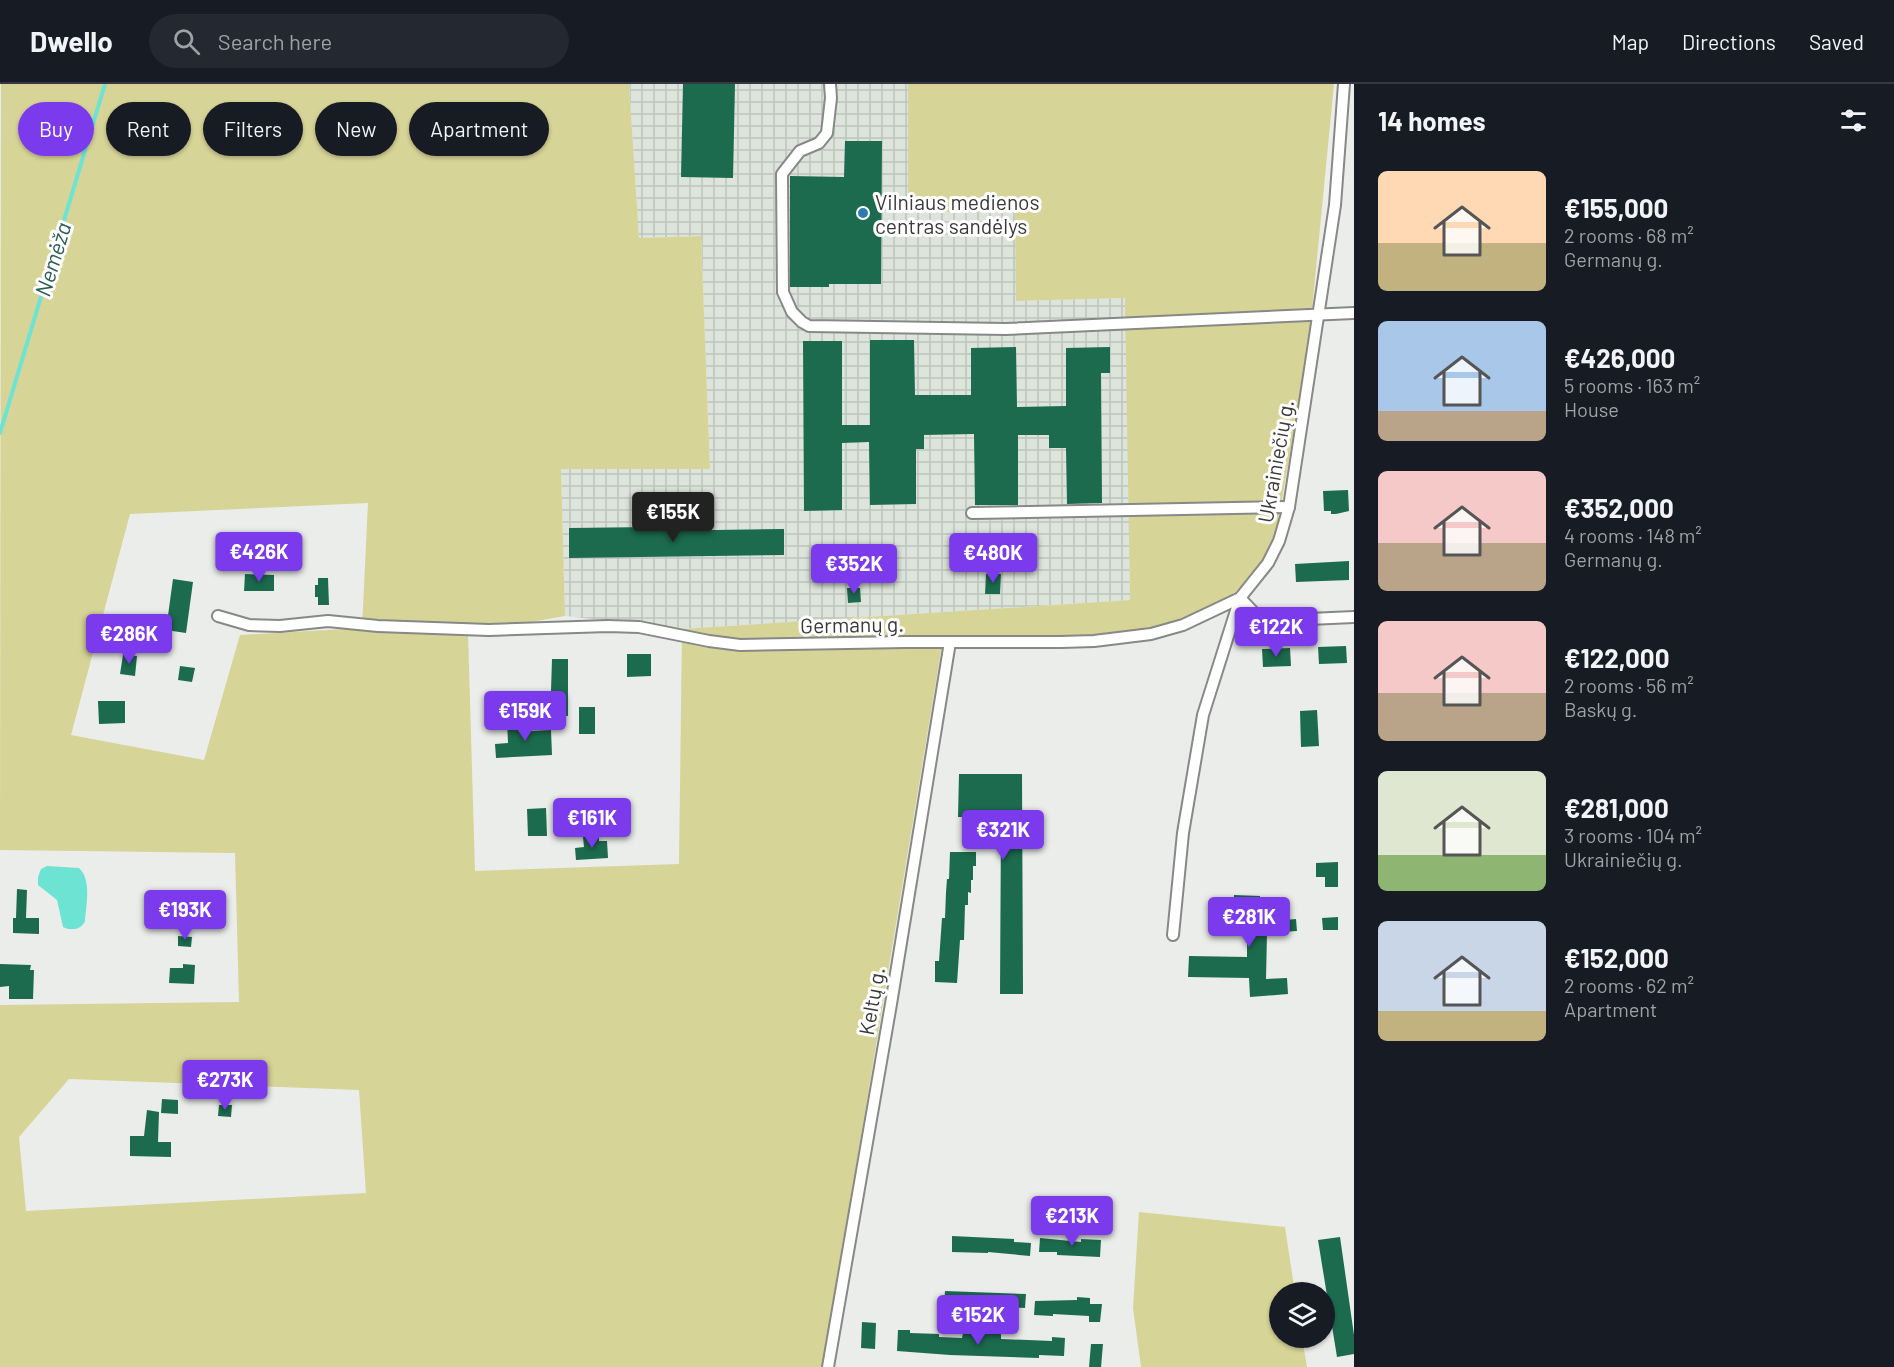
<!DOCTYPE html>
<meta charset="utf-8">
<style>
:root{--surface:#171b24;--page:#242831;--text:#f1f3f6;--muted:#9ea1a6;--line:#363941;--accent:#7c3aed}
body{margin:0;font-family:Barlow,sans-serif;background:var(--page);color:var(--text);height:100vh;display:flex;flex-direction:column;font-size:22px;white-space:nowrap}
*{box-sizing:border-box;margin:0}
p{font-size:20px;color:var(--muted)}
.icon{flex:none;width:33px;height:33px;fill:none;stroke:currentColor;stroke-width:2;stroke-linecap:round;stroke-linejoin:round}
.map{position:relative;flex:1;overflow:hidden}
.sheet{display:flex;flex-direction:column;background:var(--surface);width:540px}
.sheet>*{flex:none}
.guide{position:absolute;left:18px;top:18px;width:570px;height:54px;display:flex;gap:12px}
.fabs{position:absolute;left:1269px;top:1198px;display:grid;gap:12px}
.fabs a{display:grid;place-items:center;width:66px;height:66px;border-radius:50%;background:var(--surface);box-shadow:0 2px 4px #0004;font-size:30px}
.price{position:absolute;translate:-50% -51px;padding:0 14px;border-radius:6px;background:var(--accent);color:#fff;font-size:20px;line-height:39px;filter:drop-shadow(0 2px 3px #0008)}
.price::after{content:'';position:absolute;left:50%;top:36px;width:18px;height:14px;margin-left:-9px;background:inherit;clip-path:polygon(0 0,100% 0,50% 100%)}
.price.current{background:#222;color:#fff}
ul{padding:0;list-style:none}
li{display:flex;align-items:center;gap:18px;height:150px;padding:0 24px}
li span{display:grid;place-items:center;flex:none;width:168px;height:120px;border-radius:9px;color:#555}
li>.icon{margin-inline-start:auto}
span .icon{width:72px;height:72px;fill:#fffc;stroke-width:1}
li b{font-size:26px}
h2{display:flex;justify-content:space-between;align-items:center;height:72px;padding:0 24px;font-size:26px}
.pill{padding:0 21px;border-radius:27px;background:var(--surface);box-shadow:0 2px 4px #0004;font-size:21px;line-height:54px}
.pill.current{background:var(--accent);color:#fff}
header{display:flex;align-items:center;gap:36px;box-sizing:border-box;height:84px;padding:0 30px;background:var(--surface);border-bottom:2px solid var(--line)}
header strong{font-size:28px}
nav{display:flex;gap:33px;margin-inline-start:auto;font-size:21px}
.search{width:420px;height:54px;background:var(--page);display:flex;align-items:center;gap:15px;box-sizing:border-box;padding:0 21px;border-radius:33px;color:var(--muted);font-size:22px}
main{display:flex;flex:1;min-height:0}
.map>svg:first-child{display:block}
.industrial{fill:url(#industrial-grid)}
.green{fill:#d7d497;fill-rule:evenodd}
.water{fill:#6ce3d3}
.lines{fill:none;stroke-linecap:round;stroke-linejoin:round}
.stream{stroke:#6ce3d3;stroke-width:4}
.building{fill:#1c6b4e}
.street-casing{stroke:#868986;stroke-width:14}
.street{stroke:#fff;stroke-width:10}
.poi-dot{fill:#2f7bae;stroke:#fff;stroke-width:2}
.labels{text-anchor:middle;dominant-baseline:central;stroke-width:6;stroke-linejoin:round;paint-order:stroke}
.poi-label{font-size:21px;fill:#383938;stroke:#fff;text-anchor:start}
.street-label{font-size:21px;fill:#383938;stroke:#fff}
.water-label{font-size:22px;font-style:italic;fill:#295c55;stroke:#fff}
</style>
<header>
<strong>Dwello</strong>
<div class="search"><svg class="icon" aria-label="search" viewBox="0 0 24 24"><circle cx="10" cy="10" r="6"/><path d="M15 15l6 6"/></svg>Search here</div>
<nav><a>Map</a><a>Directions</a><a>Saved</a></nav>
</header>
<main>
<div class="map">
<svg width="1354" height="1283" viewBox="0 0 1354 1283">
<defs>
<pattern id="industrial-grid" width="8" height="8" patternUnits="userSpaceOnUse" patternTransform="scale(1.5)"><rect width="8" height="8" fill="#dce4db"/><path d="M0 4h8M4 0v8" fill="none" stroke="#bec4bd"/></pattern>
</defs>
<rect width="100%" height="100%" fill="#eaedea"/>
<polygon class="industrial" points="629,0 908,0 908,128 1015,128 1017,217 1126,214 1130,516 682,545 565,532 561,385 710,385 701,152 639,154"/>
<g class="green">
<path d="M1 0H629L639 154 701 152 710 385H561L565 532 468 549 475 787 679 780 682 545 1130 516 1125 214 1016 217 1015 128H908V0H1334L1308 267 1277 444C1274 453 1272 462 1267 470 1215 569 1045 551 951 551L941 567 823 1283H0V921L239 918 235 769 0 766ZM368 419 362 544 240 551 204 676 71 651 130 430ZM69 995 359 1006 366 1109 26 1127 19 1053Z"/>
<polygon points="1139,1128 1285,1143 1295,1209 1280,1209 1280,1254 1302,1254 1307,1283 1141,1283 1133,1224"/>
</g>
<path class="water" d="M47 782 79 784C92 796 86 822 85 837 81 846 71 847 63 843L57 816 38 801V793L41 785Z"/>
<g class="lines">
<polyline class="stream" points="0,349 105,0"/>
</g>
<g class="building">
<polygon points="683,0 735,0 733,94 681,93"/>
<polygon points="845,57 882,57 881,200 829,200 829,203 790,203 790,92 844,93"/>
<polygon points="870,256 914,256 915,311 971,311 971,264 1016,263 1017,323 1066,322 1066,264 1110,263 1110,289 1101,289 1102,419 1067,420 1066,364 1049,364 1049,351 1018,351 1018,421 975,421 974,350 924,351 924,365 916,365 916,420 870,421 869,358 842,359 842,426 804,427 803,257 842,257 842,341 870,341"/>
<polygon points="1348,406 1349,427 1336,430 1331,430 1331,427 1324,427 1323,407"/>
<polygon points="651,443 651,447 784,445 784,471 569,474 569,444"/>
<polygon points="1349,477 1349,496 1296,498 1295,480"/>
<polygon points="245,490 274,491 274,507 244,507"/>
<polygon points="986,490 1001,490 1000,510 985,510"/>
<polygon points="318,494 328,494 329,521 318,521 318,513 315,513 315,501 318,501"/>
<polygon points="173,495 193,498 186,549 166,546"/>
<polygon points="847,504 860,504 861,518 848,519"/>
<polygon points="1346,562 1347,579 1319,580 1318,563"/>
<polygon points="1290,564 1291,582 1263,583 1262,565"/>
<polygon points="627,570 651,570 651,592 627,593"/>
<polygon points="123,571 137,572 135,592 120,590"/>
<polygon points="552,575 568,575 568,632 554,631 556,607 551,607"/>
<polygon points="180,582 195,584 192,598 178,596"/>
<polygon points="98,617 125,617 125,639 99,640"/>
<rect x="579" y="623" width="16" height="27"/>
<polygon points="1317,626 1319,662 1301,663 1300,627"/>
<polygon points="530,636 530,647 551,646 552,671 496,674 495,660 508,659 507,637"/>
<polygon points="959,690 1022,690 1023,910 1000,910 1001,733 958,733"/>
<polygon points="546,724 547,752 528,752 527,725"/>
<polygon points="599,752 599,757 607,757 608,774 576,776 575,764 584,763 583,753"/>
<polygon points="950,768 976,768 976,782 973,782 973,796 971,796 971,809 968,808 968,821 965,821 964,856 960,856 957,899 935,898 935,877 939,877 942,834 945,834 946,808 947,795 949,795"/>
<polygon points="1338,778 1338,803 1325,803 1325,793 1316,793 1316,779"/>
<polygon points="17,805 27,806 26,834 39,834 39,850 13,849 13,834 16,834"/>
<polygon points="1234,811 1260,812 1260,820 1286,822 1285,836 1296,835 1297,847 1267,849 1266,895 1287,894 1288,910 1250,913 1249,894 1188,893 1189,872 1247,873 1247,850 1233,849"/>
<polygon points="1338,833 1338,846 1323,846 1322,834"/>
<polygon points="178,852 192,853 191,863 178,862"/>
<polygon points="0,880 31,881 30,886 34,886 33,915 9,915 9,902 0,903"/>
<polygon points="183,880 195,881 194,900 169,899 170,884 183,884"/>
<polygon points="162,1015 178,1016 178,1030 161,1029"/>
<polygon points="219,1021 232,1021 231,1033 218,1032"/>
<polygon points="147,1026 159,1028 158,1058 171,1058 171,1073 130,1072 130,1052 144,1052"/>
<polygon points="952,1152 1014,1155 1014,1158 1031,1159 1030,1172 988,1168 988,1169 952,1168"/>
<polygon points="1340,1153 1354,1251 1354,1270 1337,1273 1318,1156"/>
<polygon points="1040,1154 1081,1158 1081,1155 1101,1156 1100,1173 1057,1171 1057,1168 1039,1168"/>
<polygon points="945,1207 1026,1210 1025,1224 1008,1223 1008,1225 944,1222"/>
<polygon points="1077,1213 1090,1214 1090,1220 1102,1220 1100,1238 1089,1238 1089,1232 1053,1230 1053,1232 1034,1231 1035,1217 1077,1216"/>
<polygon points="862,1238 876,1239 875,1265 861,1264"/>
<polygon points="898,1246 910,1246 910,1249 939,1250 939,1253 962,1254 963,1249 988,1250 1001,1250 1001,1255 1052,1257 1052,1253 1065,1254 1064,1272 1039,1271 1039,1274 950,1271 897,1267"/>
<polygon points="1091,1260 1103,1260 1101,1283 1089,1283"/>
</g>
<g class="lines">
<g class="street-casing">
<g id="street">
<polyline points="830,0 831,14 827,49 819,59 800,67 782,90 783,208 792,228 802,238 809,242 1006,245 1354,229"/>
<polyline points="972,429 1289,423"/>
<polyline points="1240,514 1262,537 1354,533"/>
<polyline points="218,532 249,541 280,542 328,537 378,542 489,546 608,542 639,543 709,557 740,561 905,558 1061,558 1094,557 1151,550 1183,541 1240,514"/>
<polyline points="1173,851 1183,749 1203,631 1240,514 1268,479 1279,457 1289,423 1335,121 1344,0"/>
<polyline points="828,1283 891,920 950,558"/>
</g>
</g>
<use href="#street" class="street"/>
</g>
<circle class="poi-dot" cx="863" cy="129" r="6"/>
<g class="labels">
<g class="poi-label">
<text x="875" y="117">Vilniaus medienos<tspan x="875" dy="24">centras sandėlys</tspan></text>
</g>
<g class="street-label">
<text transform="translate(1275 377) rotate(-80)">Ukrainiečių g.</text>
<text transform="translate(852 540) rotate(-1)">Germanų g.</text>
<text transform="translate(871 917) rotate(-80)">Keltų g.</text>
</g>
<g class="water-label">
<text transform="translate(52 175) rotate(-73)">Nemėža</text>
</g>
</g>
</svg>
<div class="fabs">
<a><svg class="icon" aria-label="layers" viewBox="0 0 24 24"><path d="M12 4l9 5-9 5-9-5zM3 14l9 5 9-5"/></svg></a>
</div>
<b class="price current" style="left:673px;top:459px">€155K</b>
<b class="price" style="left:259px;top:499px">€426K</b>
<b class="price" style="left:993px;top:500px">€480K</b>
<b class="price" style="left:854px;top:511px">€352K</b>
<b class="price" style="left:1276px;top:574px">€122K</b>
<b class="price" style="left:129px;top:581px">€286K</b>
<b class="price" style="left:525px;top:658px">€159K</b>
<b class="price" style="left:592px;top:765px">€161K</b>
<b class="price" style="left:1003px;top:777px">€321K</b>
<b class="price" style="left:185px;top:857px">€193K</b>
<b class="price" style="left:1249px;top:864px">€281K</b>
<b class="price" style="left:225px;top:1027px">€273K</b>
<b class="price" style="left:1072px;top:1163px">€213K</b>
<b class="price" style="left:978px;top:1262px">€152K</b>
<div class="guide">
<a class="pill current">Buy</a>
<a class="pill">Rent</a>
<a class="pill">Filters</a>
<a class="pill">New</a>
<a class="pill">Apartment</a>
</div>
</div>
<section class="sheet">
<h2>14 homes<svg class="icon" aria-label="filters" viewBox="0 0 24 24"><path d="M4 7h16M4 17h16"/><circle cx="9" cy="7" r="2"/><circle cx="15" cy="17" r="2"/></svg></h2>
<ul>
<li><span style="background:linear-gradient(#ffd9b3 60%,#c2b280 0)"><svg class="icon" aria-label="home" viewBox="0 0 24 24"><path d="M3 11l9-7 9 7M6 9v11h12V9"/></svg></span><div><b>€155,000</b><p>2 rooms · 68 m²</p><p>Germanų g.</p></div></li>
<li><span style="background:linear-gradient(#a9c7e8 75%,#b9a48a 0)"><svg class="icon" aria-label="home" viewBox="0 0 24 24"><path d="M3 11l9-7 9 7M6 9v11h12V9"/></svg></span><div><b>€426,000</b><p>5 rooms · 163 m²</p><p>House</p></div></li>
<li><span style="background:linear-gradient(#f6c9c9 60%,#b9a48a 0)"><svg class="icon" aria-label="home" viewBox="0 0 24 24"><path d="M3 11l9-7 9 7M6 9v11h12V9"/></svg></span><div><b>€352,000</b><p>4 rooms · 148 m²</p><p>Germanų g.</p></div></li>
<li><span style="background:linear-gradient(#f6c9c9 60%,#b9a48a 0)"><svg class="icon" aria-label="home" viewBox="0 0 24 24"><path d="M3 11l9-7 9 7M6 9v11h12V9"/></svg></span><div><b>€122,000</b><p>2 rooms · 56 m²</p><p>Baskų g.</p></div></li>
<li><span style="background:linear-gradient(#dfe7d0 70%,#8fb573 0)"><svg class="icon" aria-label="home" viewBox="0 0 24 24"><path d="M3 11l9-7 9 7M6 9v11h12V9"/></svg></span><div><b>€281,000</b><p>3 rooms · 104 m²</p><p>Ukrainiečių g.</p></div></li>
<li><span style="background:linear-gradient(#c9d6e8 75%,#c2b280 0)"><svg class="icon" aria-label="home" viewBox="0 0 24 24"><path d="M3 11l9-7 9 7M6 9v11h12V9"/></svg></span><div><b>€152,000</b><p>2 rooms · 62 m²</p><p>Apartment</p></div></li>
</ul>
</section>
</main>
